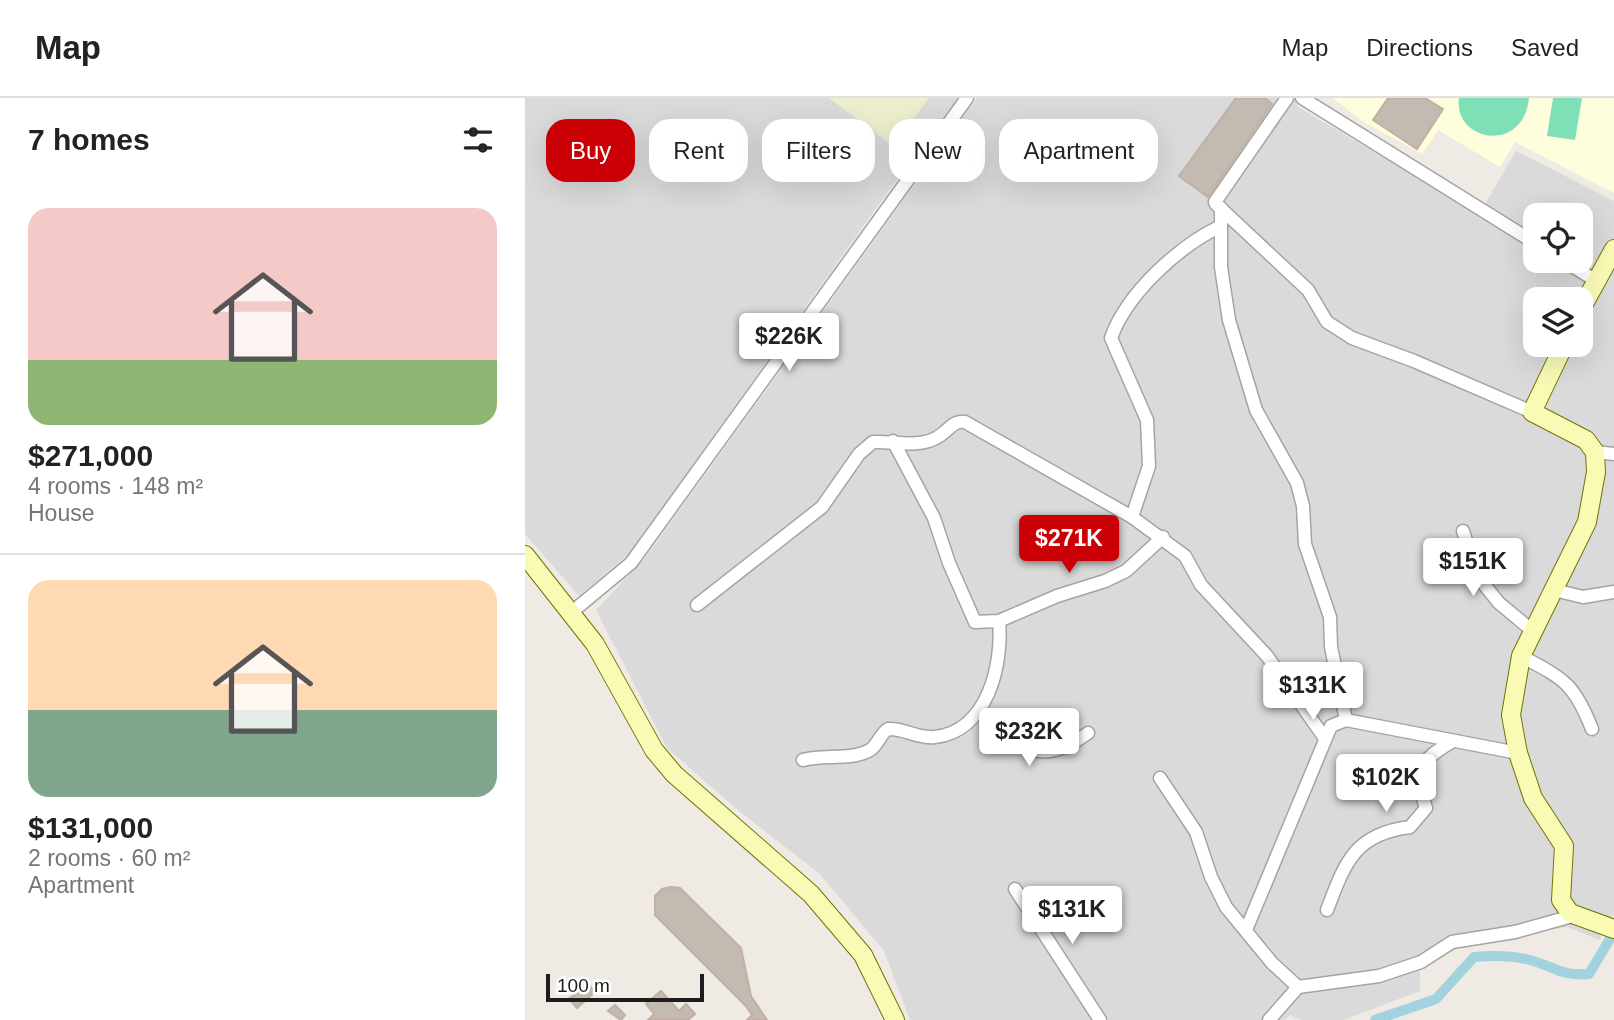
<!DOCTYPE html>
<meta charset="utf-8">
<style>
:root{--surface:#fff;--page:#f2f2f2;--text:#222;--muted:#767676;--line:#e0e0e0;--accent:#cb0007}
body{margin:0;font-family:Helvetica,sans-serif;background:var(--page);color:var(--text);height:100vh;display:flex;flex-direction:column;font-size:26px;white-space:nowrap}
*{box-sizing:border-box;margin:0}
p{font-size:23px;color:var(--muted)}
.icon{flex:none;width:38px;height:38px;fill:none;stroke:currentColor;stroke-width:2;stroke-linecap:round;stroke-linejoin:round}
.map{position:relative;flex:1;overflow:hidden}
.details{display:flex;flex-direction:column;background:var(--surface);width:525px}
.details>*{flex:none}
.guide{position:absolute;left:21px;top:21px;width:665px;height:63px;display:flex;gap:14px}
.tools{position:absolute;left:998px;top:105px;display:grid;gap:14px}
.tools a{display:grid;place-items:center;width:70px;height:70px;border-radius:14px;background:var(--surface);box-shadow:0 7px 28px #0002;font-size:35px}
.scale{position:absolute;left:21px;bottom:18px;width:158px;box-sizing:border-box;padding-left:7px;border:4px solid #1d1d1d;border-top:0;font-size:19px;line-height:24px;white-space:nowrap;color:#1d1d1d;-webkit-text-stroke:5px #fff;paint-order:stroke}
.price{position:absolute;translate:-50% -60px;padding:0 16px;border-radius:7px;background:#fff;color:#222;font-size:23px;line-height:46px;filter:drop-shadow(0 2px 4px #0008)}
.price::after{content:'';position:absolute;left:50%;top:42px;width:21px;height:16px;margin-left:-10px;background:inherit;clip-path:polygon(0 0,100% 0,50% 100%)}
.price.selected{background:var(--accent);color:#fff}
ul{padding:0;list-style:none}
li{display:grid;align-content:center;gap:14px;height:371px;padding:0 28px}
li+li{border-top:2px solid var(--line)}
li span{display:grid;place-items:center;height:217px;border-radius:21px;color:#555}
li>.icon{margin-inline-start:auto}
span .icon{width:126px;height:126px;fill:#fffc;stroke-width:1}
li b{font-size:30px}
h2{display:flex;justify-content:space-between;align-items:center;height:84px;padding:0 28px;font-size:30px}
.tag{padding:0 24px;border-radius:21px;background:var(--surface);box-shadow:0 7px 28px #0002;font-size:24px;line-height:63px}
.tag.selected{background:var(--accent);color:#fff}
header{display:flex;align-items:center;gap:42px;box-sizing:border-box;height:98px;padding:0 35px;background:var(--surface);border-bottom:2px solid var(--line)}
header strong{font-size:33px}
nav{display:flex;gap:38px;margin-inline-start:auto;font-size:24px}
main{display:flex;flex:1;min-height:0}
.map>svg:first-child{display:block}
.residential{fill:#dbdada;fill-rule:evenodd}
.education{fill:#fffedc}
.farmland{fill:#edeecd}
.pitch{fill:#7fe0b7}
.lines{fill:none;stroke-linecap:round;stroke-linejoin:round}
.canal{stroke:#a2d2de;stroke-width:10}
.building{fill:#c3bab2;stroke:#c1b0a5;stroke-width:2}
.street-casing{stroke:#a4a4a4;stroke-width:15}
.secondary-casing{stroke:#6d7602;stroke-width:20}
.street{stroke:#fff;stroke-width:12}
.secondary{stroke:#f9fbb5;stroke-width:18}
</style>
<header>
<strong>Map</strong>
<nav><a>Map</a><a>Directions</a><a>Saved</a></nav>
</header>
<main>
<section class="details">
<h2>7 homes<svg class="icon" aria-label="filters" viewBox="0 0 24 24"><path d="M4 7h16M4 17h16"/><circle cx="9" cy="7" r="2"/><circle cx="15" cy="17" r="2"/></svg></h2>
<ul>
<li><span style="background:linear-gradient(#f6c9c9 70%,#8fb573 0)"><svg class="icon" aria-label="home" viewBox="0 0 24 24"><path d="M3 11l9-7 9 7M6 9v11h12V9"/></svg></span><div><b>$271,000</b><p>4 rooms · 148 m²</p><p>House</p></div></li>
<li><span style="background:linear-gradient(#ffd9b3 60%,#7fa58c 0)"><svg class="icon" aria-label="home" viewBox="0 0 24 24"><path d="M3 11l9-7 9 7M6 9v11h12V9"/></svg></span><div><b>$131,000</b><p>2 rooms · 60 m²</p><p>Apartment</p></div></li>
</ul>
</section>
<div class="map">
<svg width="1089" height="922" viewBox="0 0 1089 922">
<rect width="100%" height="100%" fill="#efeae3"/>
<g class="residential">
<polygon points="0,0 434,0 364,92 106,454 54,498 0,436"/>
<path d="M452 0H769L773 9 954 116 991 53 1089 103V815L1074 842 1042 829 941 846 895 871V893L819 922H776L765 917 760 922H385L359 853 295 776 214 713 142 650 71 512 120 460ZM1010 117H1055V163H1010ZM1010 201H1055V247H1010Z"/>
</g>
<polygon class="education" points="808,0 1089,0 1089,95 990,44 975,69 913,32 897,56 839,24"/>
<polygon class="farmland" points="304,0 404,0 368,48"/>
<g class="pitch">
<path d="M934 0H1004C998 57 928 43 934 0Z"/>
<polygon points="1028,0 1057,0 1050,42 1022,38"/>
</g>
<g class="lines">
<path class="canal" d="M850 922 911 901 949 859C969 857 986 857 1005 862 1031 869 1034 878 1064 876L1089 834"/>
</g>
<g class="building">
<polygon points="711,0 740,0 747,6 683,99 654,78"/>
<polygon points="863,0 900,0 918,11 892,51 848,22"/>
<polygon points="146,789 155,790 216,850 226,898 242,922 222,922 227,917 220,907 130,817 130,798 137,791"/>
<polygon points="63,886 70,894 52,910 44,901"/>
<polygon points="136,893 154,913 161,906 170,916 163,922 123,922 129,916 121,906"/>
<polygon points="90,907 100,917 96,922 83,913"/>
</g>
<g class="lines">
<g class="street-casing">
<g id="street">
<polyline points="762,0 690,104 691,106 783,192 802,224 827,240 889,263 1007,314"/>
<polyline points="777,0 1010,145"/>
<polyline points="696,110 696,169 704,222 731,312 772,385 778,408 780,446 805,519 806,549 821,622"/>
<polyline points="1039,163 1070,182"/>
<polyline points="368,343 409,420 424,465 450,524 474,523 532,498 580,483 601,473 638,439"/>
<polyline points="1070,354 1089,356"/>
<path d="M607 419 624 368 622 322 586 240C602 195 654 148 696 128"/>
<polyline points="938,433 953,479 974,505 1009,534"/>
<polyline points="1029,492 1058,499 1089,494"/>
<path d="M172 507 297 409 334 356 348 344C369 343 393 350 411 340 423 334 427 322 440 324L607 419 660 458 676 487 742 558 799 639"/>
<polyline points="47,514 106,465 442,0"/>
<path d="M996 558C1039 581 1049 585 1067 631"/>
<path d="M455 615C495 649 513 671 563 635"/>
<path d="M278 662C299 656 326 663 345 652 353 647 355 636 363 631 380 630 392 641 410 639 463 633 478 566 474 523"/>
<polyline points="635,680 671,734 686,779 701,809 747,865 773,889 854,878 896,864 927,844 990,834 1051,817"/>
<polyline points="490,791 575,922"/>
<path d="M802 812C820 765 829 736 885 729L901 710C888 672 895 662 928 643"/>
<polyline points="721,832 806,628 821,622 993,655"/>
<polyline points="744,922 773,889"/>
</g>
</g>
<g class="secondary-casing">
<g id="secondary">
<polyline points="1055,213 1089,151"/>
<polyline points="1039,247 1007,314 1061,342 1070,354 1071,374 1062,424 996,558 986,617 993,655 1008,700 1039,748 1036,802 1045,815 1089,831"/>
<polyline points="0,457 70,546 129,652 149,676 286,796 338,857 370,922"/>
</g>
</g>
<use href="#street" class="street"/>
<use href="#secondary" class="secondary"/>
</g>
</svg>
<div class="tools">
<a><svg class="icon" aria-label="locate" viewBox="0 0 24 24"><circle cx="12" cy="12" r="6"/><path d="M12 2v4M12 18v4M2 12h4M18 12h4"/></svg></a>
<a><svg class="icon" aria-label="layers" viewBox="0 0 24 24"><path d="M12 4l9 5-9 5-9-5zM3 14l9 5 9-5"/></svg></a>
</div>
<div class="scale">100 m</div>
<b class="price" style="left:264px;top:275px">$226K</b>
<b class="price selected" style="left:544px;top:477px">$271K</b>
<b class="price" style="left:948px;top:500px">$151K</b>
<b class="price" style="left:788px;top:624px">$131K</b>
<b class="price" style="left:504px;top:670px">$232K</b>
<b class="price" style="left:861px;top:716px">$102K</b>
<b class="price" style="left:547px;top:848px">$131K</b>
<div class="guide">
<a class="tag selected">Buy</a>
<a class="tag">Rent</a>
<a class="tag">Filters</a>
<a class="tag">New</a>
<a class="tag">Apartment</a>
</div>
</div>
</main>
